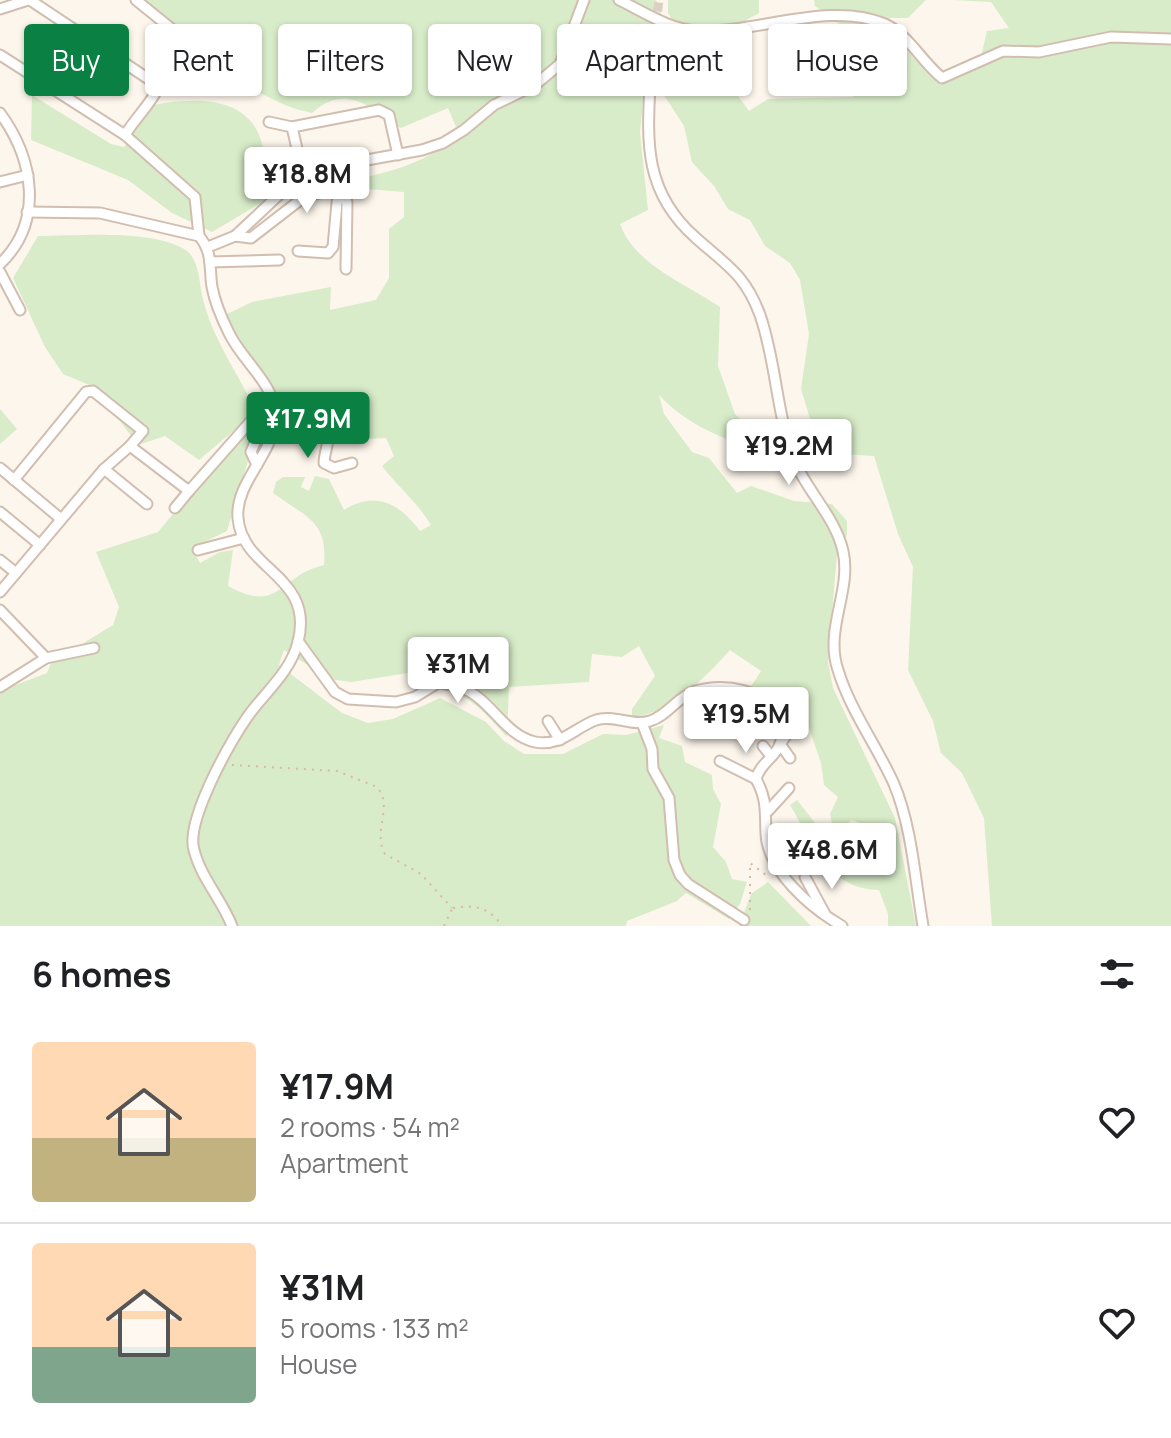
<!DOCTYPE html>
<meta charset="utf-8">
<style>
:root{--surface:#fff;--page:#f2f2f2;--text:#202124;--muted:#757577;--line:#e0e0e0;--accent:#0b8043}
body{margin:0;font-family:Manrope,sans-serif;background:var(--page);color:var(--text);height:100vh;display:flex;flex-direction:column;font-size:30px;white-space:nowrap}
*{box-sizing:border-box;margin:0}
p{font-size:26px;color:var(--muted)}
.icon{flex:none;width:44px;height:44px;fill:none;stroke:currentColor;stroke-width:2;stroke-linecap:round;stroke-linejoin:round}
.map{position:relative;height:926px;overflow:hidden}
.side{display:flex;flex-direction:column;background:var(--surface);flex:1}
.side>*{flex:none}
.guide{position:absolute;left:24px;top:24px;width:1124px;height:72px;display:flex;gap:16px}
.price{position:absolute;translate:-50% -68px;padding:0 18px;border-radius:8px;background:#fff;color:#222;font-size:26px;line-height:52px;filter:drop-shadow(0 2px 4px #0008)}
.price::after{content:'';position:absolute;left:50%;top:48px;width:24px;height:18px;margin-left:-12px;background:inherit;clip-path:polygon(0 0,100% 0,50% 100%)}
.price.selected{background:var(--accent);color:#fff}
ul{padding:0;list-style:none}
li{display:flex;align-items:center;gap:24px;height:200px;padding:0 32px}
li+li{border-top:2px solid var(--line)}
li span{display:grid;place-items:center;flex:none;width:224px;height:160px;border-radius:8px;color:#555}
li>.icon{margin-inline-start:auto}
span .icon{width:96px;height:96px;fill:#fffc;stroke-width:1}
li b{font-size:34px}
h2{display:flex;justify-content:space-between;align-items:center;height:96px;padding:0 32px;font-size:34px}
.chip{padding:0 28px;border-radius:8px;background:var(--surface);box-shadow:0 2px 6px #0004;font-size:28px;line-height:72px}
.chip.selected{background:var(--accent);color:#fff}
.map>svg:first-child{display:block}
.green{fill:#d8ecc9}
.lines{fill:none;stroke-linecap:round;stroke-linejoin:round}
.street-tunnel{stroke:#dcd0c4;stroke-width:9;stroke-dasharray:9 4.5;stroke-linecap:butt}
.street-casing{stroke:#d1beb0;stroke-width:13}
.path{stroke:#d9b8a5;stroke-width:2;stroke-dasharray:2 6;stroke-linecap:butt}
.street{stroke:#fff;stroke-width:9}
</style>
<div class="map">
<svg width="1171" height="926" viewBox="0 0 1171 926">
<rect width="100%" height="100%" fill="#fdf6ec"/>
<g class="green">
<path d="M144 0H656L671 41 647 62 640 133 648 210 620 224C635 265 685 283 720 307L718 366 735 414 775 454C731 443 690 428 659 395L664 414 692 452 709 458 737 493 751 486 794 501 832 504 847 521V535L837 554 828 662 833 688 895 818 916 926H888V914L879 890C828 889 813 844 790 805L797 800 847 864 862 856 860 823 851 820 844 828H833L830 814 838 797 824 785 821 763 795 687H778V707L750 688 761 671 730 650C705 678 670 714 632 717V709L655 676 639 646 622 657 592 654 589 682 509 687 507 737C494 723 482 708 465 698 446 688 427 687 408 673L351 682 330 679 284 650 279 665 342 713 368 723 393 719 440 698 486 722 504 741 524 754H563L603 734 626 735 664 725 659 738 682 746 685 762 712 775 713 789 721 804 713 847 726 862 732 879 747 882 740 904 729 919 686 893 677 901 627 921 626 926H0V691L47 673 51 663 113 625 119 607 96 552 158 532 229 446 249 433 248 461 227 531 192 548 200 563 220 552 233 550 228 586C281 615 277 576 324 565 328 520 305 517 273 493L276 482 283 477H305L301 487 309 491 315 476 329 479 344 510C376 490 400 504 420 531L431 525C417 502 398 487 382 466L394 456 386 438 370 439 352 423H335L305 407 267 404 251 360 227 334 225 315 252 302 331 287 330 310 376 300 389 278V229L404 217V192L367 189 318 193C370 170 410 177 459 134L448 108 401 128C370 106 345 83 312 113 248 101 194 40 144 0Z"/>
<path d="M668 0H759V13C733 27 714 43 683 37L668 13Z"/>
<polygon points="814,0 926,0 908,18 890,18 884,28 937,81 979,65 987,31 1009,28 991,2 953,0 1171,0 1171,926 992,926 984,818 962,773 941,753 933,721 908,670 913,567 898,534 874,456 843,454 825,446 811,422 801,389 809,334 800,280 790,263 765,246 750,220 728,209 714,186 692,162 684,126 662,92 663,74 671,55 710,47 726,54 736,93 749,111 768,99 853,97 839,24 815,6"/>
<path d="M32 95 111 144 124 147 153 105C214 94 268 101 265 175L280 183 261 203 212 232 172 213 128 180 31 140Z"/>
<path d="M38 236C78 236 149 229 184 249 200 258 199 284 203 299 211 334 234 368 250 399L252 415 199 460 165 436 138 445 94 387 63 374 45 347 13 278Z"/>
<polygon points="0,409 17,429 0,444"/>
<polygon points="768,882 811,926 739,926 751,894"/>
</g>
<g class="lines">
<polyline class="street-tunnel" points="651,65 659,0"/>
<g class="street-casing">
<g id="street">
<polyline points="136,0 231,77"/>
<path d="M619 0C644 12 670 30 698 31 755 34 830 0 885 24 909 35 922 62 942 78L1003 51 1039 52 1111 37 1171 39"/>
<polyline points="0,9 28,0"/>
<path d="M0 55 125 135C136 117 151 104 159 86L30 0"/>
<path d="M651 65C648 133 639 188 696 238 726 265 745 274 760 315 776 361 776 409 792 456 805 489 835 516 843 551 852 591 824 629 838 670 850 710 877 746 894 784 912 827 915 880 923 926"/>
<polyline points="159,86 183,39"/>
<polyline points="206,88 213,60"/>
<path d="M0 113C33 158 45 221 0 264"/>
<polyline points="269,122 292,127 379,110 389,115 398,155"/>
<polyline points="292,127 303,175"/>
<polyline points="125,135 195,197 199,236"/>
<polyline points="0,182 28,175"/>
<path d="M27 212 100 213 199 236C213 252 209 268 212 287 215 303 222 319 229 333 243 363 279 386 275 422 271 456 235 484 238 518 242 571 315 575 298 642 291 670 268 690 251 712 232 737 185 821 194 850 201 878 222 900 232 926"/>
<polyline points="235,236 251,238 304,197 334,189 347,202 346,269"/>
<polyline points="208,247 235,236 281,193 317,169 422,150 443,143 464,130 494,105 535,85 560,64 584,0"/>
<polyline points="298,251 328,253 333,247 338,192"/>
<polyline points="210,262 279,260"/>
<polyline points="0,272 20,310"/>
<path d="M276 408C290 410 325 411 328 430 330 441 324 453 324 463L334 468 352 463"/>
<polyline points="0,468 61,519"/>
<polyline points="104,469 147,504"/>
<polyline points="14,480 86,392 93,391 143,431 130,446"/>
<polyline points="175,508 189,491"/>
<polyline points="0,512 40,545"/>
<polyline points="198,550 244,538"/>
<polyline points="0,560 16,573"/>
<polyline points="0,592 104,469 130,446 189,491 250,422 259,418 261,428 251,452 257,465"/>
<polyline points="0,610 46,658 0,687"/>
<path d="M298 641 335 692 348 699 396 702 415 697 438 683C446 684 455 685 462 688 490 698 505 736 535 742 561 747 574 728 596 720 614 714 632 727 650 721 667 716 677 697 695 691 724 683 768 688 777 721 779 728 783 737 780 744 775 758 760 763 756 779 767 799 765 811 766 833 767 871 811 908 842 926"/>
<polyline points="46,658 94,648"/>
<polyline points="548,721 560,740"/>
<polyline points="642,723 652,749 653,769 669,798 674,860 680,875 688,884 744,920"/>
<polyline points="763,746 771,756"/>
<polyline points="790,758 780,744 797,721"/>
<polyline points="720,761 756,779"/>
<polyline points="768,811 789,788"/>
<polyline points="805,877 825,914"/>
</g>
</g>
<g class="path">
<path d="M232 765 337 771 377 787C394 806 372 832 385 854L421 874 452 908"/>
<path d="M453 908C475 904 490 908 502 926"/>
<polyline points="750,910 750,863 770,878"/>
<polyline points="444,926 452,909"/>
</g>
<use href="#street" class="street"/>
</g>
</svg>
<b class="price" style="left:307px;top:215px">¥18.8M</b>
<b class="price selected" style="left:308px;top:460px">¥17.9M</b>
<b class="price" style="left:789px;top:487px">¥19.2M</b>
<b class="price" style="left:458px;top:705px">¥31M</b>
<b class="price" style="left:746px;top:755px">¥19.5M</b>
<b class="price" style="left:832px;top:891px">¥48.6M</b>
<div class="guide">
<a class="chip selected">Buy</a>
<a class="chip">Rent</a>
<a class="chip">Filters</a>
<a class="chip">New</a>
<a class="chip">Apartment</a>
<a class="chip">House</a>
</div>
</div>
<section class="side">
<h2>6 homes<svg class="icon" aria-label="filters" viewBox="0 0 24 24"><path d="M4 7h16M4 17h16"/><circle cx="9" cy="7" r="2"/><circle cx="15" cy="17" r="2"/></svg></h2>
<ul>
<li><span style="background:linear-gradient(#ffd9b3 60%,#c2b280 0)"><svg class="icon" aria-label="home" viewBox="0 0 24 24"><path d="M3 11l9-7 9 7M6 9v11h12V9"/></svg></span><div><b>¥17.9M</b><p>2 rooms · 54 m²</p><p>Apartment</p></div><svg class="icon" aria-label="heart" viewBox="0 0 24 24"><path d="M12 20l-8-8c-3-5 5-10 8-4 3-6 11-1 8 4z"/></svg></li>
<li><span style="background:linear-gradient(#ffd9b3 65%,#7fa58c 0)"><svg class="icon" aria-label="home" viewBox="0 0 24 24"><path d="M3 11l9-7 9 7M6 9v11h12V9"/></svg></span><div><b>¥31M</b><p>5 rooms · 133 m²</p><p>House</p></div><svg class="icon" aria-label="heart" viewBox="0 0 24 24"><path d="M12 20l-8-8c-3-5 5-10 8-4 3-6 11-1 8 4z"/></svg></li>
</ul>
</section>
